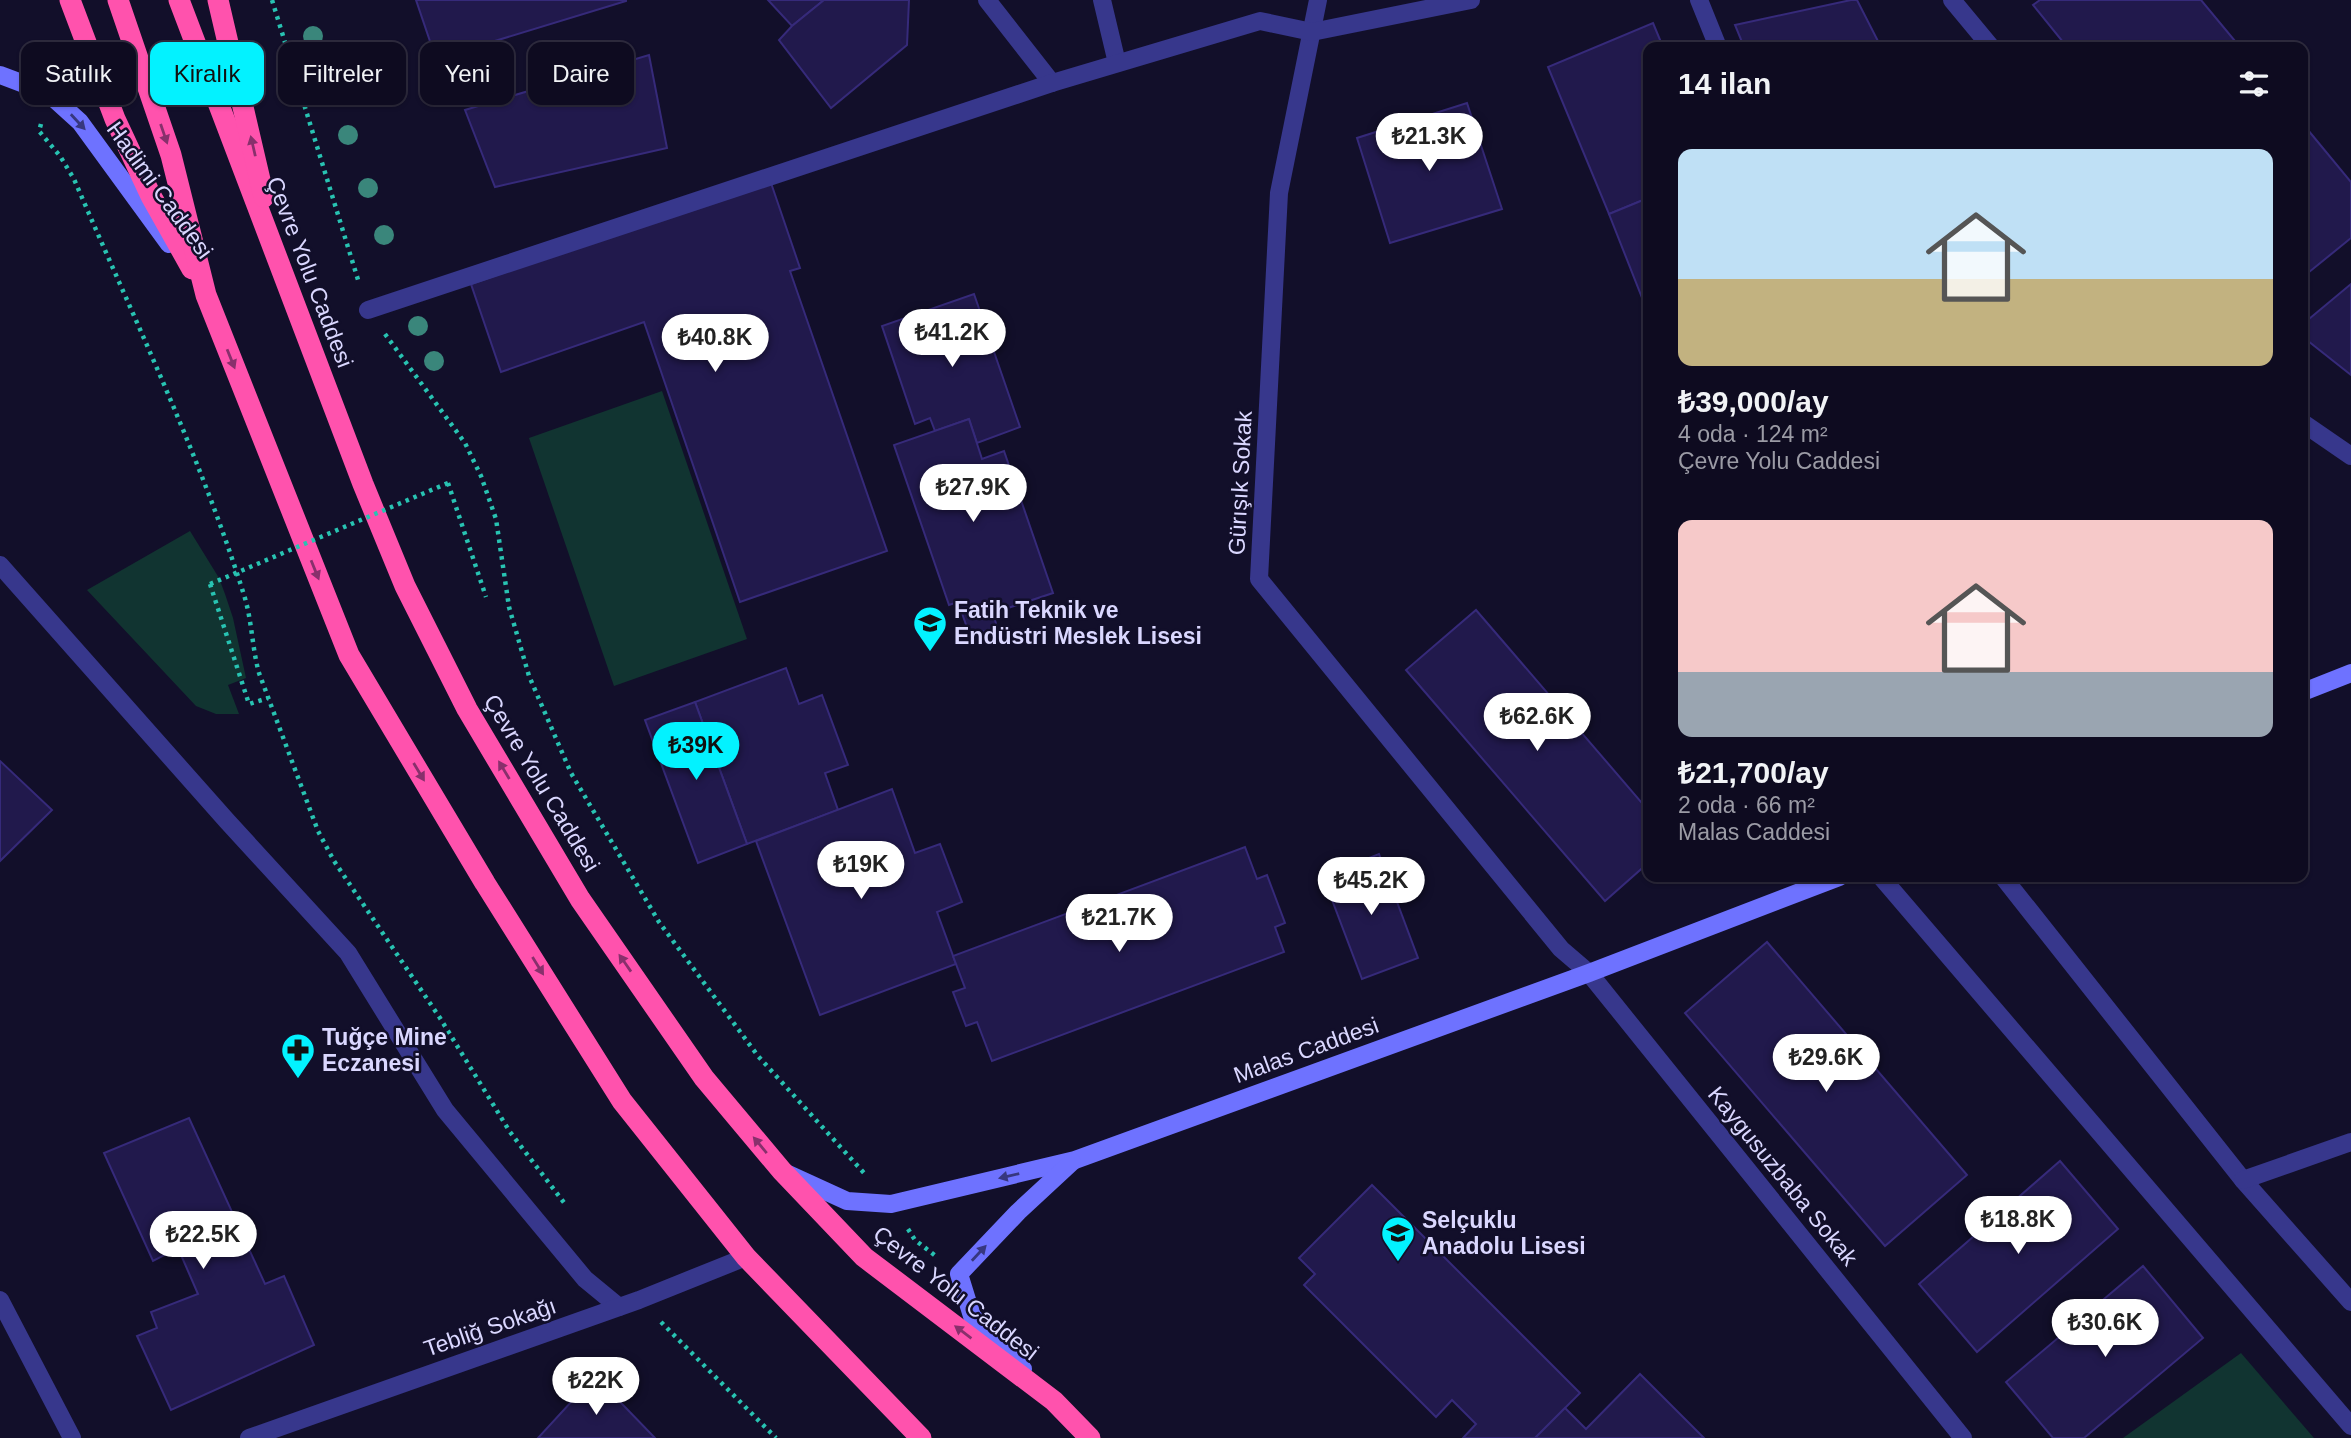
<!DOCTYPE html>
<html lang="tr">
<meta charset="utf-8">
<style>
:root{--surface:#0e0b20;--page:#171429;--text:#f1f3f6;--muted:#9b9ba5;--line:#2e2b3e;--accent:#03f2ff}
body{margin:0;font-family:Arial,sans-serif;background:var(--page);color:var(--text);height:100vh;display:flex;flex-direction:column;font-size:26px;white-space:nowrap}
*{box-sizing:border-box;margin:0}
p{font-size:23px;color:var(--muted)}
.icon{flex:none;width:38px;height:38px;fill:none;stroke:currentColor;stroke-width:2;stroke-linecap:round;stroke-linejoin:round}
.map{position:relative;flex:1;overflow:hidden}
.side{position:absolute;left:1643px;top:42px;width:665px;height:840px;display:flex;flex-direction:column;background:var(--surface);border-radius:14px;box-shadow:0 2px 5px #0004,0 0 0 2px var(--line)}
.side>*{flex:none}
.hud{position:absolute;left:21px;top:42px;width:665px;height:63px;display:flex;gap:14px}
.price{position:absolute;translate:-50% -60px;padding:0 16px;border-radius:24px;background:#fff;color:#222;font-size:23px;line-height:46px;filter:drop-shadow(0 2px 4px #0008)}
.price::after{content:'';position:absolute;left:50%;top:42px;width:21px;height:16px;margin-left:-10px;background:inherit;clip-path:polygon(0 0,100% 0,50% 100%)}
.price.selected{background:var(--accent);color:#111}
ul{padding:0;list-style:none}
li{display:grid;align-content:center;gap:14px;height:371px;padding:0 35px}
li span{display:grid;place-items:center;height:217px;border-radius:14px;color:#555}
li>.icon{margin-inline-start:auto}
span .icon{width:126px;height:126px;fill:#fffc;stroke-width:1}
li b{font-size:30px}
h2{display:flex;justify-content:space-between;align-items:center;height:84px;padding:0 35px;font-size:30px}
.pill{padding:0 24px;border-radius:14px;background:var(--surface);box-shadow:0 2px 5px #0004,0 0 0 2px var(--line);font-size:24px;line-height:63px}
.pill.selected{background:var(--accent);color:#111}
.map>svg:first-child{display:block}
.green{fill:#113431}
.building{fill:#21194c;stroke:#362a7a;stroke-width:2}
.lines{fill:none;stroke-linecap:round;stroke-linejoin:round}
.path{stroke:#28c3b2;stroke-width:4.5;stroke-dasharray:3.5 5;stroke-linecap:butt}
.street{stroke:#37378c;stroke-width:18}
.secondary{stroke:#6e72ff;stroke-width:18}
.highway{stroke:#ff52ad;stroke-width:21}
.path-bridge{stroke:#28c3b2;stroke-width:4.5;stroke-dasharray:3.5 5;stroke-linecap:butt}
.tree{fill:#3a867b}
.oneway{fill:#37377f}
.oneway2{fill:#88306c}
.labels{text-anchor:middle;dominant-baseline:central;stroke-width:5;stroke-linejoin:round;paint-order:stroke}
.street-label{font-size:23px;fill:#dad7ff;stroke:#120f2a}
.poi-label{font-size:23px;font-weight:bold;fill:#dad7ff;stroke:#120f2a;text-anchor:start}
</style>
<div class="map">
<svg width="2351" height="1438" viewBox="0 0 2351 1438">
<rect width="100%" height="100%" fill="#120f2a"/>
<g class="green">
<polygon points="662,391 747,639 614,686 529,438"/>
<polygon points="190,531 219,578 225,594 233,618 246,678 228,685 239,714 216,714 196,706 87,590"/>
<polygon points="2241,1353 2314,1438 2123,1438"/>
</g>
<g class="building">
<polygon points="416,0 626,0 626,1 436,59"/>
<polygon points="768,0 824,0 792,26"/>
<polygon points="824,0 909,0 907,45 831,108 779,40 792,26"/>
<polygon points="1851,0 1857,0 1881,47 1744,47 1735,25"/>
<polygon points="2040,0 2201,0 2240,47 2067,47 2033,5"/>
<polygon points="1653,23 1663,47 1648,47 1648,198 1609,214 1548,67"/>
<polygon points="649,55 667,148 495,187 465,110"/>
<polygon points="1467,103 1502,209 1390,243 1357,138"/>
<polygon points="2303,124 2351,182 2351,238 2303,277"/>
<polygon points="770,180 800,268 790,271 887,551 740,602 644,322 501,372 471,284"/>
<polygon points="1648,198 1648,313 1609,214"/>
<polygon points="2351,284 2351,375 2303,337 2303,324"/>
<polygon points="974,294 1020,427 977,443 969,419 935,431 930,418 915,424 882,326"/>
<polygon points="969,419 982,459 1004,451 1053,593 993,613 997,627 970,636 958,602 949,605 894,445"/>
<polygon points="1476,610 1648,810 1648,863 1605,901 1406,670"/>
<polygon points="786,668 799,704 822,695 848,765 825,773 838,810 747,844 695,702"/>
<polygon points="695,702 747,844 698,863 645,720"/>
<polygon points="0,761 52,810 0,861"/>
<polygon points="892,789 915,853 940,844 962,902 937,912 956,964 820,1015 756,841"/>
<polygon points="1245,847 1257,879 1267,875 1285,923 1275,927 1284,952 992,1061 977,1022 966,1026 953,992 965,988 953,956"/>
<polygon points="1379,854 1418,958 1362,979 1323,876"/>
<polygon points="1767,942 1967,1175 1885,1246 1685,1013"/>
<polygon points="189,1118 265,1284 284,1276 314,1345 171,1410 137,1336 157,1328 151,1312 198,1294 178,1248 153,1261 104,1153"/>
<polygon points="2060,1161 2118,1229 1977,1352 1919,1284"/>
<polygon points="1372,1185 1580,1393 1535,1438 1463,1438 1476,1424 1452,1400 1436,1417 1304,1285 1315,1274 1299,1258"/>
<polygon points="2143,1266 2203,1338 2084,1438 2053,1438 2006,1382"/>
<polygon points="1640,1374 1704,1438 1535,1438 1565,1408 1586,1429"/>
<polygon points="595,1376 655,1438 538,1438"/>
</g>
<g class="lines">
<g class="path">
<polyline points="272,0 359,283"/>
<path d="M41 124 39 131 60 156 74 179C133 317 199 452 244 595 252 620 252 648 259 673L318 831 334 861 440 1018 510 1132 565 1204"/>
<polyline points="385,334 465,443 481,476 496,519 509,607 529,676 571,773 659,922 758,1056 864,1173"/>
<polyline points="448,483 486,597"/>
<polyline points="210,584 249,704 268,698"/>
<polyline points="908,1229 915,1240 937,1257"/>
<polyline points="661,1322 776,1438"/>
</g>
<g class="street">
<polyline points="987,0 1052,83"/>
<polyline points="1102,0 1117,63"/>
<polyline points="1318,0 1279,193 1259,579 1561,949 1589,973 1963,1438"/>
<polyline points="1699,0 1718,47"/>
<polyline points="1952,0 1991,47"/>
<polyline points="368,310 1052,83 1260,21 1312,32 1471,0"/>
<polyline points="2303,423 2351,456"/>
<polyline points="0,565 227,821 348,953 445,1110 585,1279 619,1307"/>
<polyline points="1881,877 2351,1426"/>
<polyline points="2003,877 2243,1180 2351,1302"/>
<polyline points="2243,1180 2351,1142"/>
<polyline points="0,1300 72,1438"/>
<polyline points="249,1438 639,1300 746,1257"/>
</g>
<g class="secondary">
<polyline points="0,75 48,93 80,122 169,244"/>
<polyline points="2303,692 2351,673"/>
<polyline points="788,1174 847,1201 891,1204 1075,1160 1589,973 1839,877"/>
<polyline points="1023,1369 972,1316 959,1274 1018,1212 1072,1162"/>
</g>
<g class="highway">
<polyline points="70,0 115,119 151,196 192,269"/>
<polyline points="118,0 171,155 206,295 349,655 485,883 622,1101 746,1257 921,1438"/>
<polyline points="179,0 363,484 405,586 467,709 580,899 704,1078 782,1171 864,1257 1054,1401 1090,1438"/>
<polyline points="218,0 264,197"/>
</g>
<polyline class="path-bridge" points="210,584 448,483"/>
</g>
<g class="tree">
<circle cx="313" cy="36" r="10"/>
<circle cx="329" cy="77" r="10"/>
<circle cx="348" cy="135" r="10"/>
<circle cx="368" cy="188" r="10"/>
<circle cx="384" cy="235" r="10"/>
<circle cx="418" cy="326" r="10"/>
<circle cx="434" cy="361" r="10"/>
</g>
<defs><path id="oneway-solid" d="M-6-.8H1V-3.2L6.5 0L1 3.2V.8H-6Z" transform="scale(1.75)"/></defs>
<g class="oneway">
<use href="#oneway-solid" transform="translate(78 122) rotate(47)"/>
<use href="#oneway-solid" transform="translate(1009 1176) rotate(167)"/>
<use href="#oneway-solid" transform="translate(979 1253) rotate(-47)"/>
</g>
<g class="oneway2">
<use href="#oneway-solid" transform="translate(164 134) rotate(71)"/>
<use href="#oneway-solid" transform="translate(253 146) rotate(-103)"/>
<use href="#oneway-solid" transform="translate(231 359) rotate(68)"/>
<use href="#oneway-solid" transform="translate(315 570) rotate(68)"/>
<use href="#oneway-solid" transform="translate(504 770) rotate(-121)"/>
<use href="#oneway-solid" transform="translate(419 772) rotate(59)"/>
<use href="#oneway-solid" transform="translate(625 963) rotate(-125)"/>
<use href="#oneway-solid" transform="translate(538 966) rotate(58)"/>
<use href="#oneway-solid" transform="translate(760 1145) rotate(-130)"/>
<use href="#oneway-solid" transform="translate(963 1332) rotate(-143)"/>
</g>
<defs>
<g id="school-pin" transform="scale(1.75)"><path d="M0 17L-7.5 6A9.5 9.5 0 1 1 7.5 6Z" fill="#03f2ff" stroke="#120f2a"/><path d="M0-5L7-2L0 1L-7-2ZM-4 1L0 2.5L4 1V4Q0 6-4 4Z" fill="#111"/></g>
<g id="pharmacy-pin" transform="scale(1.75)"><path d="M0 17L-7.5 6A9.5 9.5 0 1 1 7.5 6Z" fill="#03f2ff" stroke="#120f2a"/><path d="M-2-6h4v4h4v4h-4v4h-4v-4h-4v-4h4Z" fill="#111"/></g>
</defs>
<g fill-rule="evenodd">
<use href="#school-pin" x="930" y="623"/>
<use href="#pharmacy-pin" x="298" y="1050"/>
<use href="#school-pin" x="1398" y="1233"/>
</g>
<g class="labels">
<g class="street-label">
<text transform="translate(160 190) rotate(54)">Hadimi Caddesi</text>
<text transform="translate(310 272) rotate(69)">Çevre Yolu Caddesi</text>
<text transform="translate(1240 483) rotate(-87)">Gürışık Sokak</text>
<text transform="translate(542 783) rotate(59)">Çevre Yolu Caddesi</text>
<text transform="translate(1306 1050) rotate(-20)">Malas Caddesi</text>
<text transform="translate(1783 1176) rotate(51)">Kaygusuzbaba Sokak</text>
<text transform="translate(956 1293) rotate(38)">Çevre Yolu Caddesi</text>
<text transform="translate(490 1327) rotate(-19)">Tebliğ Sokağı</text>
</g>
<g class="poi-label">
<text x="954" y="610">Fatih Teknik ve<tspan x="954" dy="26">Endüstri Meslek Lisesi</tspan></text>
<text x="322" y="1037">Tuğçe Mine<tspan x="322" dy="26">Eczanesi</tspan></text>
<text x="1422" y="1220">Selçuklu<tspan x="1422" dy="26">Anadolu Lisesi</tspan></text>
</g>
</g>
</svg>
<b class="price" style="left:1429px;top:173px">₺21.3K</b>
<b class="price" style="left:952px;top:369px">₺41.2K</b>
<b class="price" style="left:715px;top:374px">₺40.8K</b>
<b class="price" style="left:973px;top:524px">₺27.9K</b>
<b class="price" style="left:1537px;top:753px">₺62.6K</b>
<b class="price selected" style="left:696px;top:782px">₺39K</b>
<b class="price" style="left:861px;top:901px">₺19K</b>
<b class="price" style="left:1371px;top:917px">₺45.2K</b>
<b class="price" style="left:1119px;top:954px">₺21.7K</b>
<b class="price" style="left:1826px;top:1094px">₺29.6K</b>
<b class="price" style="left:2018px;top:1256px">₺18.8K</b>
<b class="price" style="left:203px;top:1271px">₺22.5K</b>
<b class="price" style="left:2105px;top:1359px">₺30.6K</b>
<b class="price" style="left:596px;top:1417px">₺22K</b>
<div class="hud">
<a class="pill">Satılık</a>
<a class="pill selected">Kiralık</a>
<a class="pill">Filtreler</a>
<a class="pill">Yeni</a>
<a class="pill">Daire</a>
</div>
<section class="side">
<h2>14 ilan<svg class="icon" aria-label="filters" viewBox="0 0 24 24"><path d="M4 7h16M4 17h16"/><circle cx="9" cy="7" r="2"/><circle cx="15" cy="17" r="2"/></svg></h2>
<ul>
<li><span style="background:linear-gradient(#bfe0f5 60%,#c2b280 0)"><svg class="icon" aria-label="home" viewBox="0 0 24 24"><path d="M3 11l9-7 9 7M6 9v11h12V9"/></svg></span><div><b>₺39,000/ay</b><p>4 oda · 124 m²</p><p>Çevre Yolu Caddesi</p></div></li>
<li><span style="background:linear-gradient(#f6c9c9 70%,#9aa5b1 0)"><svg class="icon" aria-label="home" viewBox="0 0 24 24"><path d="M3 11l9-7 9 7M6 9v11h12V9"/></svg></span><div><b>₺21,700/ay</b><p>2 oda · 66 m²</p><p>Malas Caddesi</p></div></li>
</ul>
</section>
</div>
